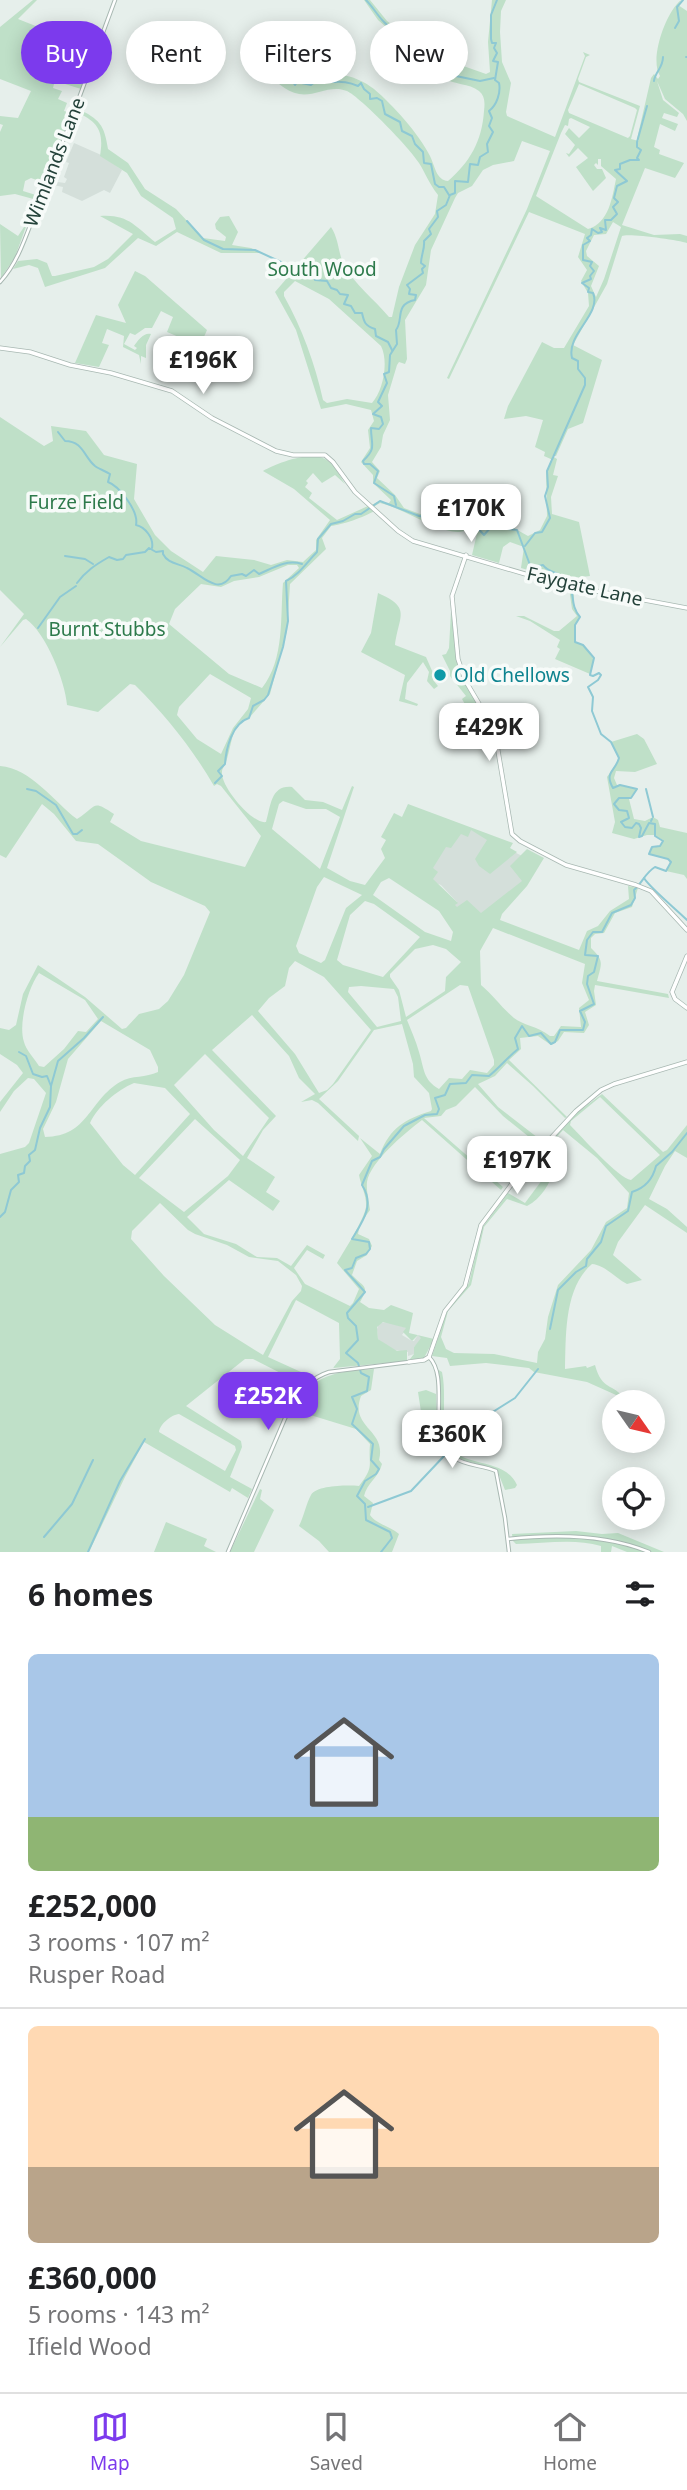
<!DOCTYPE html>
<meta charset="utf-8">
<style>
:root{--surface:#fff;--page:#f2f2f2;--text:#202124;--muted:#757577;--line:#e0e0e0;--accent:#7c3aed}
body{margin:0;font-family:"Noto Sans",sans-serif;background:var(--page);color:var(--text);height:100vh;display:flex;flex-direction:column;font-size:26px;white-space:nowrap}
*{box-sizing:border-box;margin:0}
p{font-size:23px;color:var(--muted)}
.icon{flex:none;width:38px;height:38px;fill:none;stroke:currentColor;stroke-width:2;stroke-linecap:round;stroke-linejoin:round}
.map{position:relative;height:1552px;overflow:hidden}
.side{display:flex;flex-direction:column;background:var(--surface);flex:1}
.side>*{flex:none}
.hud{position:absolute;left:21px;top:21px;width:646px;height:63px;display:flex;gap:14px}
.needle{width:46px;rotate:124deg}
.buttons{position:absolute;left:602px;top:1390px;display:grid;gap:14px}
.buttons a{display:grid;place-items:center;width:63px;height:63px;border-radius:50%;background:var(--surface);box-shadow:0 4px 18px #0003;font-size:35px}
.price{position:absolute;translate:-50% -60px;padding:0 16px;border-radius:14px;background:#fff;color:#222;font-size:23px;line-height:46px;filter:drop-shadow(0 2px 4px #0008)}
.price::after{content:'';position:absolute;left:50%;top:42px;width:21px;height:16px;margin-left:-10px;background:inherit;clip-path:polygon(0 0,100% 0,50% 100%)}
.price.current{background:var(--accent);color:#fff}
ul{padding:0;list-style:none}
li{display:grid;align-content:center;gap:14px;height:371px;padding:0 28px}
li+li{border-top:2px solid var(--line)}
li span{display:grid;place-items:center;height:217px;border-radius:10px;color:#555}
li>.icon{margin-inline-start:auto}
span .icon{width:126px;height:126px;fill:#fffc;stroke-width:1}
li b{font-size:30px}
h2{display:flex;justify-content:space-between;align-items:center;height:84px;padding:0 28px;font-size:30px}
.pill{padding:0 24px;border-radius:32px;background:var(--surface);box-shadow:0 4px 18px #0003;font-size:24px;line-height:63px}
.pill.current{background:var(--accent);color:#fff}
.tab-bar{display:flex;justify-content:space-around;align-items:center;height:98px;border-top:2px solid var(--line);background:var(--surface);font-size:19px;color:var(--muted)}
.tab-bar a{display:grid;justify-items:center;gap:4px}
.tab-bar .current{color:var(--accent)}
.map>svg:first-child{display:block}
.built{fill:#d4dfda}
.green{fill:#bfe0c8;fill-rule:evenodd}
.lines{fill:none;stroke-linecap:round;stroke-linejoin:round}
.stream{stroke:#8ec9d4;stroke-width:2}
.minor-casing{stroke:#a8b8b2;stroke-width:4.5}
.tertiary-casing{stroke:#a8b8b2;stroke-width:5}
.minor{stroke:#fff;stroke-width:2.5}
.tertiary{stroke:#fff;stroke-width:3.5}
.culture-dot{fill:#0f9aa8;stroke:#f7fbf9;stroke-width:2.5}
.labels{text-anchor:middle;dominant-baseline:central;stroke-width:7;stroke-linejoin:round;paint-order:stroke}
.street-label{font-size:19px;fill:#24423a;stroke:#f7fbf9}
.park-label{font-size:19px;fill:#2d7a4b;stroke:#f7fbf9}
.culture-label{font-size:19px;fill:#0d838f;stroke:#f7fbf9;text-anchor:start}
</style>
<div class="map">
<svg width="687" height="1552" viewBox="0 0 687 1552">
<rect width="100%" height="100%" fill="#e6efeb"/>
<g class="built">
<polygon points="74,143 99,154 122,170 110,193 104,190 82,201 62,192 63,187 48,184 50,181 65,183 67,179 64,177 69,163 66,162"/>
<polygon points="464,826 524,857 524,881 471,930 448,911 457,902 441,885 423,878 426,860"/>
<polygon points="387,1322 407,1328 402,1335 412,1341 414,1341 418,1335 422,1338 414,1347 414,1354 408,1356 408,1352 393,1350 378,1339 377,1329 379,1323"/>
</g>
<g class="green">
<polygon points="33,0 37,0 18,19 96,50 81,89 62,83 54,84 53,88 62,91 58,99 67,103 64,111 71,113 45,183 31,178 25,181 23,191 39,196 37,200 15,194 0,196 0,132 3,125 0,124 0,116 18,118 31,91 0,79 0,27"/>
<path d="M364 0H370L387 21 438 57 486 74 490 72 488 42 492 0H506L501 11 500 32 502 62 511 83 506 112 507 116 555 137 585 56 583 52 590 55 586 57 578 79 579 82 640 106 631 139 639 141 637 139 651 78 654 74 658 79 660 76C649 59 666 12 681 0L678 5 687 11V121L683 114 665 99 657 81 663 100 679 113 677 117 664 113 662 118 678 124 675 131 660 124 654 147 660 150 659 154 684 163 675 178 645 168 622 225 654 235 680 234 687 236V243C678 240 628 233 622 236L607 284 573 345 602 360 583 423 568 429 556 456H552L557 459 553 475 558 476 551 497 552 514 579 522 590 576 573 578 569 575 567 578 569 582 521 568 524 547 510 542 503 547 499 563 472 555 478 529 475 527C470 528 464 532 459 532 439 533 403 508 380 503L373 507 372 505 377 502 389 503 391 500 373 483V475L361 462 370 448 368 430 374 421 371 410 346 404 321 409 296 330 275 292 331 227C339 239 338 253 344 265 355 285 374 299 389 317H392L399 287 415 245 435 214 438 195C428 182 427 176 419 163 411 149 360 97 347 91 330 84 315 97 299 94 286 92 273 79 264 70L265 51 259 44 274 34 279 47 282 71C300 87 318 74 339 75 351 75 365 82 374 89 393 105 419 134 430 156 435 166 436 180 448 181 470 162 482 141 484 111 485 103 485 96 479 91 469 83 454 85 443 78L378 20ZM579 84 635 108 637 110 630 136 628 138 569 113 568 110ZM571 118 590 127 579 138 569 128 565 134 575 145 569 154 566 153 569 157 578 148 588 158 576 167 593 191 606 178 602 169H597L594 165 596 163 598 165V159H601V166L616 179C612 198 609 223 588 229L536 196 561 133 565 125 568 126 569 119ZM522 141 550 151 527 209 447 378 449 379 529 212 585 234 578 257 587 270 581 281 588 293 589 306 564 348H554L542 342 508 406 504 419 526 416 543 420 535 447 545 452 544 456 553 460 546 473 547 516 540 530 528 536 512 527 484 525 464 518 462 522 456 525 428 513 420 514 404 508 395 495 377 478 380 471 372 462 381 447 383 435 390 420 388 395 397 365 399 362 405 364 407 359 405 320 426 285 431 250 455 198 458 193 472 186 483 170 493 165 514 161ZM613 222 621 227 604 279 596 297 591 286 599 266 587 256 586 251 594 235 606 234ZM295 281 329 299 381 346C389 362 383 391 372 403L347 399 327 403 323 400C315 364 302 328 284 296V292Z"/>
<path d="M77 108C100 120 104 124 108 149L128 163 145 189 176 209 203 238 225 241 226 237 216 229 215 224 220 217 229 216 238 232 232 245 251 248 261 253H221L177 232 156 246 138 238 105 268 45 287 38 268 29 265 13 269 18 261 37 259 47 263 52 276H55L94 267 108 259 133 234 100 216C128 214 135 226 155 242L176 229 173 218 141 196 127 173 100 156C104 132 99 122 76 112Z"/>
<polygon points="28,221 15,257 1,278 0,224 18,236"/>
<path d="M135 271 145 276 207 330 200 346 167 332 173 317 161 311 152 328H145L135 335 130 333 124 344 135 350 137 348 134 346C138 340 144 332 151 334L146 345V358L141 356V364L139 355 123 347 124 336 107 329 102 343 109 345 99 367 75 363 96 315 126 323 118 305Z"/>
<path d="M0 417 44 446 53 441 51 426 86 431 104 455 137 464 134 499 155 535 171 551 203 572 216 556 254 560 271 565 287 560 303 562 316 550V540L330 520 294 489 263 471C277 463 314 449 328 461 335 466 340 476 345 484L335 475 322 483 313 473 306 481 308 483 305 487 312 493 309 498 337 520 368 506 374 511C365 517 341 525 331 526L322 538 326 549 290 584 287 631 270 694 249 718 242 720 237 725C231 737 230 750 226 762 225 766 222 768 222 772 220 786 253 825 266 822 271 805 271 785 292 787L305 800 323 802 342 810 352 786 354 787 327 868 350 881 365 885 385 858 381 849 386 840 381 837 394 813 402 817 408 804 513 843 510 848 517 852 490 874 479 866 475 859 487 840 471 830 468 837 461 834 451 848 446 847 433 868 438 872 433 879 458 903 455 905 457 907 467 900 481 913 522 881 510 866 527 849 544 858 527 886 502 914 500 920 579 950 587 931 598 926 610 911 629 899 628 886 638 888 632 907 615 913 604 933 595 934 591 938V948C604 961 602 962 597 981L668 994 669 998 595 985 594 991 596 1005 585 1012 589 1025 584 1033 564 1032 558 1041 551 1045 538 1036 520 1038 521 1049 509 1060 567 1117 565 1118 533 1086 507 1063 495 1076 478 1084 498 1107 542 1141H548L574 1115 602 1094 663 1152 667 1150 687 1125V1158L675 1151 665 1166 649 1199 667 1209 687 1227V1233L645 1205 618 1242 613 1255 642 1280 627 1284C615 1278 605 1265 592 1264 564 1288 566 1335 565 1369L586 1366 587 1368 595 1365C602 1391 613 1383 625 1399L587 1382 534 1372 529 1368 486 1363 450 1366 447 1358 432 1356 447 1311 469 1283 482 1228 508 1193 525 1203 551 1168 536 1157 539 1152V1145L503 1116 475 1087 456 1106 446 1110 441 1116 424 1118 503 1187 501 1190 422 1120C406 1132 370 1162 367 1182 366 1190 369 1202 370 1210L360 1224 358 1234 369 1239 372 1246 367 1255 357 1261 352 1275C364 1288 370 1285 360 1302L369 1308 384 1310 391 1305 413 1313 409 1333 434 1339 424 1358 412 1361 410 1359 414 1354V1347L421 1338 418 1335 412 1341 403 1332 406 1328 383 1322 377 1327 378 1339 397 1351 407 1350V1361L333 1368 340 1359 339 1323 296 1300 268 1357 312 1377 302 1384 253 1359H245L186 1406 241 1441 242 1447 230 1477 252 1489 248 1498 232 1488 230 1492 144 1442 125 1477 89 1552H0V1154L25 1147 29 1143 46 1093 34 1079 28 1078 14 1091 0 1112V1102L23 1073 17 1065 0 1054V1028L9 1030 16 1025 23 994 38 965 85 997 122 1029 126 1028 139 1014 159 1009 168 1001 184 975 210 912 205 906 151 882 98 844 76 841 54 814 42 804 6 858 0 855V766C31 768 54 802 77 819 98 806 91 799 114 814L110 822 141 841 245 867 261 836 221 786 217 784 214 786C192 748 166 716 135 685L130 684 98 712 67 705C65 681 46 633 26 619L23 620 0 647 24 614 0 590ZM288 565H297L299 568 283 583C280 617 285 659 262 688L229 674 169 624 175 609 201 584 221 587 234 581 259 577ZM210 674 251 698 248 709 233 728 221 754 197 739 177 715 179 707ZM283 801 306 809H326L340 817 320 869 272 829 279 804ZM324 877 362 895 346 908 325 960 321 963 299 953 296 946 317 887ZM389 878 439 911 453 932 451 941 425 932 373 895 381 882ZM365 901 374 904 420 937 383 977 343 965 337 960 350 915ZM493 928 585 964 582 983 589 1000 579 1008 581 1027 561 1026 554 1036H550C538 1026 522 1025 514 1018 502 1008 493 995 481 985L480 951ZM433 945 446 949 461 962 446 977 445 991 406 1017 399 990 390 977V974L415 949ZM295 961 324 977 371 1030 333 1084 327 1090 319 1093 295 1054 258 1011 269 998 285 986 289 968ZM39 973 85 1000 98 1019 86 1032 78 1031 64 1049 44 1067 39 1066C34 1058 26 1050 24 1042 18 1024 28 988 39 973ZM460 985 468 986 494 1060V1065L487 1073 470 1070 462 1079 449 1078 439 1089C423 1080 424 1068 419 1052 416 1041 411 1030 407 1020ZM361 986 394 989 398 997 401 1021 377 1027 348 992 349 987ZM252 1015 289 1056 299 1078 315 1094 301 1102 312 1100 318 1103 358 1141 359 1136 319 1099 338 1081 374 1030 402 1024 413 1064 414 1077 429 1093 432 1109 431 1111C405 1119 390 1128 380 1154L360 1138 372 1156 359 1175C361 1186 367 1196 366 1207 364 1220 344 1251 337 1263L359 1289 353 1303 350 1306 305 1284 294 1268 307 1250 323 1259 325 1255 307 1245 291 1266 277 1258 257 1257 236 1244 204 1234 187 1217 229 1180 273 1211 280 1201 266 1192 275 1177 247 1158 263 1130 276 1116 212 1050ZM101 1021 150 1050 158 1067V1072C146 1078 132 1075 120 1082 88 1101 89 1136 45 1137L43 1129 56 1102 68 1059ZM205 1054 269 1118 243 1156 214 1130 174 1085ZM134 1083 165 1088 190 1114 135 1175 123 1165 90 1123C97 1107 117 1090 134 1083ZM600 1097 660 1155 631 1180C619 1179 581 1136 570 1125L571 1121ZM195 1119 240 1160 228 1176 184 1212 139 1178ZM563 1130 597 1158 629 1193 627 1208 606 1222 591 1250 558 1285 548 1317 545 1339 538 1352 537 1363 494 1354 454 1353 446 1349 441 1337 448 1311 471 1285 484 1227 507 1199 527 1206C541 1199 551 1183 554 1168L542 1154ZM160 1203 188 1230 195 1234 227 1245 249 1257 278 1261 296 1275 302 1286 301 1291 292 1301 263 1355 215 1325 164 1276 131 1239 132 1231ZM179 1414 235 1446 236 1450 225 1471 159 1432C160 1424 171 1415 179 1414Z"/>
<polygon points="569,588 574,589 574,607 580,617 575,625 575,642 583,645 594,660 590,674 555,659 560,649 557,647 560,640 530,621 516,616 524,616 554,631 559,631 577,616 572,609"/>
<path d="M378 593C412 608 399 615 395 645L426 657 433 673V680L438 686 434 689 427 681 429 672 423 662 407 683 405 699 418 704 417 706 399 701 405 675 361 652 371 633Z"/>
<polygon points="451,611 458,671 484,716 477,721 481,730 447,727 453,711 461,710 466,706 462,699 466,696 450,676 450,671 442,655 446,654 449,648"/>
<polygon points="637,734 644,739 657,764 635,772 616,771 614,778 617,785 637,789 629,799 634,819 645,821 653,817 658,820 660,827 687,833 687,879 684,875 666,871 670,865 669,859 649,854 652,848 660,846 663,840 654,835 647,835 634,839 612,833 615,822 607,777 619,760 611,742"/>
<path d="M374 1369 371 1390 361 1396C349 1428 387 1429 379 1460L382 1464C379 1477 367 1483 364 1496L373 1503 370 1515C376 1524 390 1526 399 1534L392 1552H329L319 1541 299 1526C304 1516 306 1504 311 1495 317 1485 348 1485 359 1486 375 1466 368 1466 370 1444L356 1429 294 1410C310 1374 338 1371 374 1369Z"/>
<path d="M437 1369 442 1372C447 1395 440 1422 449 1444 460 1469 504 1456 517 1485L515 1488 505 1490 497 1470C485 1464 471 1464 459 1458 433 1446 442 1393 437 1369Z"/>
<polygon points="426,1390 436,1394 437,1422 441,1443 416,1425 422,1418 418,1392"/>
<polygon points="260,1489 262,1490 260,1499 274,1510 254,1552 230,1552"/>
<polygon points="166,1522 207,1539 204,1546 216,1552 154,1552"/>
<path d="M576 1531 602 1534 618 1533 664 1552H627L612 1546 611 1552H601V1546C573 1538 544 1544 516 1544L513 1541 512 1534Z"/>
</g>
<g class="lines">
<g class="stream">
<path d="M366 0C373 7 377 15 384 22 395 34 415 38 422 54L431 56 451 75 480 81 494 78"/>
<polyline points="675,28 679,21 677,7 683,0"/>
<path d="M263 45 271 42 274 57 272 69 276 72V76L289 83 293 82 295 85 297 82 311 85 317 80C334 85 340 78 358 86L361 83 364 89 370 94V99L377 98 382 101 385 114 400 122 402 131 412 136 415 144 423 152 424 163 431 164 435 184 439 187H444L449 195"/>
<polyline points="686,57 687,57"/>
<path d="M654 81C655 72 663 68 663 57"/>
<path d="M187 221 204 240 223 249 255 250 281 262 300 277 308 273 315 277V280L327 281 331 288 337 290 340 294 348 295 344 304 351 306 355 313H362C364 322 365 326 375 329L376 336 388 342 392 350"/>
<path d="M58 432 65 441C83 441 84 457 95 466 99 469 105 471 110 474L108 482C119 486 139 511 136 525 145 527 154 538 152 548"/>
<path d="M396 505 394 496 374 483 378 471 370 464H364L363 461C377 448 371 445 371 428L379 429 383 424 381 417 373 414 382 406 378 402 387 383 384 374 389 372 390 355 397 344 396 330C404 320 394 304 415 300L416 295 409 294 410 289 407 285 423 273 422 269 425 266 421 263C421 255 425 249 424 241L431 234 429 229 438 217 437 211 446 205 450 195 455 193V181L468 182 470 164 478 165 480 157 488 152 487 144 493 132 489 126 492 118 489 111C497 105 501 92 499 83L495 80 498 62 493 61 497 53 494 48 496 43H492L491 39V15L497 0"/>
<path d="M525 546 535 533 542 532 550 518 545 496 548 487 547 471 585 385V378L578 369V361L572 358C566 334 602 314 593 293L588 292 589 288 582 283 591 279 590 276 594 271 590 266 592 262 583 260V245L590 241 587 238 591 235 592 229 598 233 602 232 600 228 606 230 605 220H611L617 214 613 207 618 202 614 198 617 186 627 181 615 170 620 169V164L630 160H639L637 158 641 150 637 147V142L647 106"/>
<polyline points="65,556 85,559 93,564"/>
<path d="M77 583C86 571 95 565 109 557L117 560 123 559 126 555 145 552 149 548 156 552 163 551V554C168 564 178 563 187 568 202 575 218 596 231 576L242 574 246 576 254 570 259 574C273 568 286 559 302 564"/>
<polyline points="38,628 60,597 76,586"/>
<path d="M215 783 222 776 218 771 225 764C226 749 232 723 249 718L253 706 264 700 268 695 283 647 288 621 286 581C299 575 307 562 317 552L318 539 331 524 343 521 355 514H361L380 501 419 516 427 517 448 528 458 529 474 524 484 535 491 527 517 530 530 565 534 567 543 565C548 573 561 572 567 580 576 593 569 604 580 617L575 625V642L583 645 594 658 590 675 593 676 599 673 601 675 598 680 588 687 593 697 592 711 601 734 611 742 619 758C615 772 604 772 613 788L620 785 637 789 631 798H619L614 804 619 810 627 811 629 818 621 822 625 827 632 828 636 823 639 824 641 828 639 837 642 836 649 823 655 824V836L663 841 660 846 652 847 649 854 668 859 671 862 666 871 655 867C645 873 643 882 634 890L635 898 631 905 612 913 602 932H593L587 940 585 955 598 956 594 972 588 976 587 984 594 1004 580 1011 585 1022 583 1030H560L555 1042 551 1044 541 1033 529 1036 522 1026 515 1038 518 1049C507 1058 500 1067 489 1076L472 1075 466 1083 450 1084 445 1095 435 1098 439 1109 437 1114 425 1115 404 1126 384 1149 380 1157 372 1161 362 1185C375 1205 363 1221 352 1239L369 1242 370 1249 366 1254 356 1258 352 1268 345 1270 365 1292 347 1313 348 1318 356 1326 358 1340 346 1353 358 1363 361 1373 369 1377 367 1391 352 1397 357 1409 352 1424 373 1444 371 1460 379 1469 376 1474 365 1481 357 1496 365 1504 366 1520 390 1532 392 1538 381 1552"/>
<polyline points="27,789 36,791 56,805 73,834 77,834 82,830"/>
<polyline points="646,789 653,817"/>
<polyline points="651,821 652,819"/>
<path d="M644 878C650 888 677 910 687 920"/>
<polyline points="19,1052 26,1056 33,1074 42,1077 47,1076 51,1086"/>
<polyline points="0,1217 5,1212 11,1190 19,1182 18,1175 24,1173 25,1166 30,1161 29,1155 35,1150 40,1128 50,1107 51,1086 58,1061 84,1038 103,1017"/>
<path d="M550 1329 558 1290 576 1272 586 1266 587 1259 601 1242 606 1226 628 1211 632 1192C645 1188 653 1178 656 1166L672 1152 687 1133"/>
<polyline points="449,1452 461,1444 472,1425 515,1398 538,1369"/>
<polyline points="368,1507 411,1491 445,1455"/>
<polyline points="44,1537 72,1504 93,1460"/>
<polyline points="88,1552 120,1481 145,1439"/>
</g>
<g class="minor-casing">
<g id="minor">
<path d="M0 282C21 259 28 228 40 200 67 134 90 67 115 0"/>
<path d="M429 1357C451 1379 425 1438 453 1457 465 1466 483 1465 496 1471L505 1518 509 1552"/>
<path d="M508 1539C554 1534 606 1534 649 1552"/>
<path d="M228 1552 289 1409C298 1392 310 1378 329 1372L409 1362"/>
</g>
</g>
<g class="tertiary-casing">
<g id="tertiary">
<polyline points="0,348 30,352 70,365 111,373 172,391 212,418 276,451 293,455 325,455 333,462 355,492 398,531 413,541 559,584 687,608"/>
<polyline points="466,555 452,596 458,659 465,680 488,719 496,739 512,834 520,841 566,865 636,885 651,891 687,930"/>
<polyline points="687,956 672,992 675,999 687,1008"/>
<polyline points="409,1362 424,1360 429,1357 445,1311 465,1286 481,1225 526,1165 576,1111 601,1090 614,1084 687,1062"/>
</g>
</g>
<use href="#minor" class="minor"/>
<use href="#tertiary" class="tertiary"/>
</g>
<circle class="culture-dot" cx="440" cy="675" r="7"/>
<g class="labels">
<g class="street-label">
<text transform="translate(54 162) rotate(-69)">Wimlands Lane</text>
<text transform="translate(585 586) rotate(13)">Faygate Lane</text>
</g>
<g class="park-label">
<text x="322" y="269">South Wood</text>
<text x="76" y="502">Furze Field</text>
<text x="107" y="629">Burnt Stubbs</text>
</g>
<g class="culture-label">
<text x="454" y="675">Old Chellows</text>
</g>
</g>
</svg>
<div class="buttons">
<a><svg class="needle" viewBox="-14 -14 28 28"><path d="M0-13l5 13h-10z" fill="#e53935"/><path d="M0 13l5-13h-10z" fill="#757577"/></svg></a>
<a><svg class="icon" aria-label="locate" viewBox="0 0 24 24"><circle cx="12" cy="12" r="6"/><path d="M12 2v4M12 18v4M2 12h4M18 12h4"/></svg></a>
</div>
<b class="price" style="left:203px;top:396px">£196K</b>
<b class="price" style="left:471px;top:544px">£170K</b>
<b class="price" style="left:489px;top:763px">£429K</b>
<b class="price" style="left:517px;top:1196px">£197K</b>
<b class="price current" style="left:268px;top:1432px">£252K</b>
<b class="price" style="left:452px;top:1470px">£360K</b>
<div class="hud">
<a class="pill current">Buy</a>
<a class="pill">Rent</a>
<a class="pill">Filters</a>
<a class="pill">New</a>
</div>
</div>
<section class="side">
<h2>6 homes<svg class="icon" aria-label="filters" viewBox="0 0 24 24"><path d="M4 7h16M4 17h16"/><circle cx="9" cy="7" r="2"/><circle cx="15" cy="17" r="2"/></svg></h2>
<ul>
<li><span style="background:linear-gradient(#a9c7e8 75%,#8fb573 0)"><svg class="icon" aria-label="home" viewBox="0 0 24 24"><path d="M3 11l9-7 9 7M6 9v11h12V9"/></svg></span><div><b>£252,000</b><p>3 rooms · 107 m²</p><p>Rusper Road</p></div></li>
<li><span style="background:linear-gradient(#ffd9b3 65%,#b9a48a 0)"><svg class="icon" aria-label="home" viewBox="0 0 24 24"><path d="M3 11l9-7 9 7M6 9v11h12V9"/></svg></span><div><b>£360,000</b><p>5 rooms · 143 m²</p><p>Ifield Wood</p></div></li>
</ul>
</section>
<nav class="tab-bar">
<a class="current"><svg class="icon" aria-label="map" viewBox="0 0 24 24"><path d="M3 6l6-2 6 2 6-2v14l-6 2-6-2-6 2zM9 4v14M15 6v14"/></svg>Map</a>
<a><svg class="icon" aria-label="saved" viewBox="0 0 24 24"><path d="M7 4h10v16l-5-4-5 4z"/></svg>Saved</a>
<a><svg class="icon" aria-label="home" viewBox="0 0 24 24"><path d="M3 11l9-7 9 7M6 9v11h12V9"/></svg>Home</a>
</nav>
